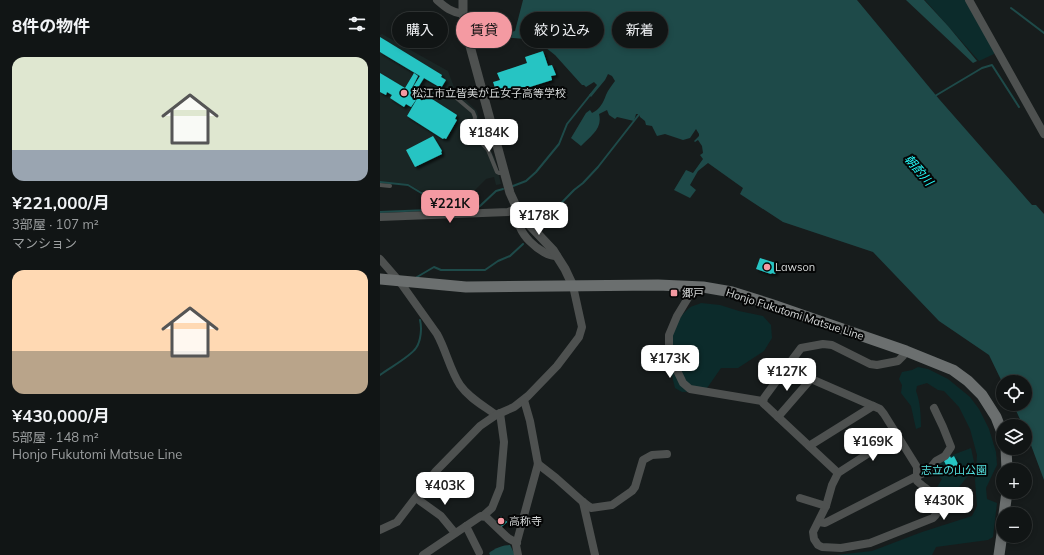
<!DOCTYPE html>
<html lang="ja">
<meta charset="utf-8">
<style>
:root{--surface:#111515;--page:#1a1e1e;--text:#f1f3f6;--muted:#9c9fa0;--line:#303434;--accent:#f49aa2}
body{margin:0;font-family:Mulish,"Noto Sans JP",sans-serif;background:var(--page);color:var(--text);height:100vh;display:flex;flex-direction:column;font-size:15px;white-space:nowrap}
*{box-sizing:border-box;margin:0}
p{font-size:13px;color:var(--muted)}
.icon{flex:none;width:22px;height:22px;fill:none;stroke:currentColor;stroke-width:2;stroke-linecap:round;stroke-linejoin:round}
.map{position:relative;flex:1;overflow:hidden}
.panel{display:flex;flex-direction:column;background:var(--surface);width:380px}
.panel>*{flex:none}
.hud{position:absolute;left:12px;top:12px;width:380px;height:36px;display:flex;gap:8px}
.tools{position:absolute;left:616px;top:375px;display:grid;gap:8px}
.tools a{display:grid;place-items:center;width:36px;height:36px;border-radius:50%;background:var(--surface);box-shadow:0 2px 6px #0003,0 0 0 1px var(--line);font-size:20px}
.price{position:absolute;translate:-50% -34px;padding:0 9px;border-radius:8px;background:#fff;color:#222;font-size:13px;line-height:26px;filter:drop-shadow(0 1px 2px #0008)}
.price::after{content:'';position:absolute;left:50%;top:24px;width:12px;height:9px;margin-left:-6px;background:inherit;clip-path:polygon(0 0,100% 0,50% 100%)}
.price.selected{background:var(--accent);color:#111}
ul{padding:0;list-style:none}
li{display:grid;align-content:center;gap:8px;height:212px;padding:0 12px}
li span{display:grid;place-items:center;height:124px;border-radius:12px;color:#555}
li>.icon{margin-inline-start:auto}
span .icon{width:72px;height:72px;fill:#fffc;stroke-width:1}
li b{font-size:17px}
h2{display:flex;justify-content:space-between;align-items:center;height:48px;padding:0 12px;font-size:17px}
.chip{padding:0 14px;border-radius:18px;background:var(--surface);box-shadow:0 2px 6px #0003,0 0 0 1px var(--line);font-size:14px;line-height:36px}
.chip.selected{background:var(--accent);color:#111}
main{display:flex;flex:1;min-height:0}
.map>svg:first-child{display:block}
.built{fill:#1a2625}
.green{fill:#0c2b2b}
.water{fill:#1e4a49}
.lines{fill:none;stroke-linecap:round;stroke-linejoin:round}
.stream{stroke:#1e4a49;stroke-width:2}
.building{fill:#28c4c3;filter:url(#shadow)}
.service{stroke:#4e5150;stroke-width:4}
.minor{stroke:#4e5150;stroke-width:8}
.tertiary{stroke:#4e5150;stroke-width:9}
.secondary{stroke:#6b6f6f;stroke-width:11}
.poi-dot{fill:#f49aa2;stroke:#050606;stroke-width:1.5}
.labels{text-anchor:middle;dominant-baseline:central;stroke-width:4;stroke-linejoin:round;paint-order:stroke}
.poi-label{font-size:11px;fill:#d5d8d8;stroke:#050606;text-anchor:start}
.street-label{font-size:11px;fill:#d5d8d8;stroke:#050606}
.park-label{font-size:11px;fill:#55e3e2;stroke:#050606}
.water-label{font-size:12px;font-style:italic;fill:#24fdfc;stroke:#050606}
</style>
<main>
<section class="panel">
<h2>8件の物件<svg class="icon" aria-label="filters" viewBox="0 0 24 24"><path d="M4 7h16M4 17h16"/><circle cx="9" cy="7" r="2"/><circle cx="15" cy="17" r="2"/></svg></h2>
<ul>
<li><span style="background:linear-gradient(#dfe7d0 75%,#9aa5b1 0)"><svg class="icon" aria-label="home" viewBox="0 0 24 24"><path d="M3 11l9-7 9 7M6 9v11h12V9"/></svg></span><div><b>¥221,000/月</b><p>3部屋 · 107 m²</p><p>マンション</p></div></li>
<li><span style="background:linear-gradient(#ffd9b3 65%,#b9a48a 0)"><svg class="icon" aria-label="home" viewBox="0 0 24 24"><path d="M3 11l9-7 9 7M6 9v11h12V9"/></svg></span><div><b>¥430,000/月</b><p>5部屋 · 148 m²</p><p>Honjo Fukutomi Matsue Line</p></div></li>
</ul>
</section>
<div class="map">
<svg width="664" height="555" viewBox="0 0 664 555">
<defs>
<filter id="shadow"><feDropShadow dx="2.5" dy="2.5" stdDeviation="1" flood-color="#0009"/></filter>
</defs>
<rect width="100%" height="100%" fill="#171c1c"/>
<polygon class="built" points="2,34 68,71 75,90 97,111 99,120 97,130 100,137 108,144 115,159 121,184 116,185 114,177 106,179 86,199 76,205 64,204 28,184 0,181 0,35"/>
<g class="green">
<polygon points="545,0 587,0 614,52 614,54 599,61"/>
<path d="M321 303 340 305 359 311 383 316 391 325 392 338 384 351 358 368H341L325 391 302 392 295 388C288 364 287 327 307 310 310 306 317 305 321 303Z"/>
<path d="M538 367 548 369 568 379 590 397 599 409 609 429 616 452 617 465 606 488 607 499 617 503 613 537 608 540 556 547 552 555H456L492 551 542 532 592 516 597 506 595 480 597 455 590 429 579 407 564 391 558 390 547 383 537 386 536 391C540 401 541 415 541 427L536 429 531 406 521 393 522 385 519 379 522 372 532 370Z"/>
<path d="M591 448 594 462 592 471 570 498 560 494 556 489 562 479 552 471C563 457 575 454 591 448Z"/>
</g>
<g class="water">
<path d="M143 0H477L559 99 652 205H656L664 214V480L645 429V426H643L633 404H645V382H623V384L609 355 559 321 493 252 403 222 360 194 363 188 328 163 318 171 310 185 316 190 310 198 294 190 306 170 313 173 323 159 320 155 323 153 322 146 318 140 315 142 314 141 319 136V134L316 129 310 138 303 140 285 134 277 136 272 126 266 125 265 121 260 117 259 114H256L254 121 237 117 235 119 229 115 227 110 219 114C223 129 210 136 201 146L191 138 206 113 210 110 212 113C220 109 223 103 226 95 228 90 232 85 235 81L232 76 228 74 225 80 211 97 209 95 217 85 214 82 206 87 204 85H202L175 55 156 40 112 36 108 43H94L90 26C104 30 121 36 135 31Z"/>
<polygon points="526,0 544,0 568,26 597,61 593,63"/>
<path d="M130 545 135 555H110L109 553C115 548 123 545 130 545Z"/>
</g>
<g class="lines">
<g class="stream">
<polyline points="631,8 664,33"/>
<polyline points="555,96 602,68 612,65 639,107"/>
<polyline points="0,182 28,185 68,209"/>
<polyline points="133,186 146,181 156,172 179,144 187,124 211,94"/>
<polyline points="0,212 73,209 95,209 100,206 116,191 123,189"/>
<polyline points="161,224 194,190 203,183 218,167 261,112"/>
<polyline points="37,277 54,267 61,270 105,270 118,261 130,256 143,244"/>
<path d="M0 375C9 368 30 357 36 348 41 341 42 328 40 320"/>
</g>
</g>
<g class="building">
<polygon points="0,37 62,75 61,77 66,80 61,88 44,78 34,94 38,97 31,107 26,104 24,107 10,98 12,95 7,92 6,95 0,92 0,73 25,88 34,73 38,76 30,92 40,76 0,52"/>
<polygon points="163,51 168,66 172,65 176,75 171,76 172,80 118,97 113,82 120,80 117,73 147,63 145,57"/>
<polygon points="41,92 77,115 75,119 77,120 66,139 64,138 63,139 27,116"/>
<polygon points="53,136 62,151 61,152 62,154 35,167 26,150"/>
<polygon points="380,258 399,264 395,274 392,273 391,274 376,269"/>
<polygon points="570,456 571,458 574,456 579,466 569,471 564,461"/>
<polygon points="121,516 127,522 120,528 116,521"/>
</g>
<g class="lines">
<g class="service">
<polyline points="73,95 93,112 95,117 93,131 98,139 108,150 117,172 119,173 124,173"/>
<polyline points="0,185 10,186"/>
</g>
<g class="minor">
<path d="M57 0C66 8 71 12 83 14"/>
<polyline points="589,0 664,134"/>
<path d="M140 215C132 230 162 257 177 256"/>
<polyline points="0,217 128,212 137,209"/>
<path d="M0 259 20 282 57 334C66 350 70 370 80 385 89 398 104 406 116 415"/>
<polyline points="310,286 308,298 297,316 289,335 289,347 291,358 303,383 310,389 382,401"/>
<path d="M406 368 500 409 504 414 537 467V481C548 492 571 500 553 518L490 543 461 548 442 547 438 545 434 539 433 532 446 506 452 485 458 473 383 403 384 398Z"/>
<polyline points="406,368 421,348 443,344 452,345 490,364 497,365 518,361 523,356 526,351"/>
<polyline points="398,417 431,379"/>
<polyline points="429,446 493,406"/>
<polyline points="158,464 176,478 203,502 211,508 232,505 252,491 255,487 263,460 272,455 287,454"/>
<polyline points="458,473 517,435"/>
<polyline points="36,498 61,516 75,533"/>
<polyline points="420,498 446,506"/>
<polyline points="203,502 215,555"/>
<polyline points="103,516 112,508 120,488 124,442 120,413"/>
<polyline points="439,522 445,523 537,476 548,471 556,461 565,456 571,447 563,427 554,408"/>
<polyline points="86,526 99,552"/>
<polyline points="0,530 17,522 56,471 100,426 116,415 134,407 148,396 177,366 199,337 202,327 193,286"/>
<polyline points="43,555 101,516 106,517 128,538 137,543"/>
<polyline points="138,555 136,545 158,464 150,421 144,400"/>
</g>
<polyline class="tertiary" points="83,0 83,14 90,46 130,193 140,215 173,250 185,269 193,286"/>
<g class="secondary">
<polyline points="0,279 86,287 278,285 323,287 352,292 390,304 526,351 573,370 588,381 602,395 616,417 623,435"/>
<polyline points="626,448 627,470"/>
<polyline points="624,514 627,492"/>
<polyline points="619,555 623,527"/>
</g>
</g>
<g class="poi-dot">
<circle cx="24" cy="93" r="4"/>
<circle cx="387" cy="267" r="4"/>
<rect x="290" y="289" width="8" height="8" rx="2"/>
<circle cx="121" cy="521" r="4"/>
</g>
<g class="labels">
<g class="poi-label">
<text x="32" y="93">松江市立皆美が丘女子高等学校</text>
<text x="395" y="267">Lawson</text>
<text x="302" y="293">郷戸</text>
<text x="129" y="521">高称寺</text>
</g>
<g class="street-label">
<text transform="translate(415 314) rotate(18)">Honjo Fukutomi Matsue Line</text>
</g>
<g class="park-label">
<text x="574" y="470">志立の山公園</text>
</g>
<g class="water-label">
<text transform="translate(539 170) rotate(49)">朝酌川</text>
</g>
</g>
</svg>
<div class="tools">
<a><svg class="icon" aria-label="locate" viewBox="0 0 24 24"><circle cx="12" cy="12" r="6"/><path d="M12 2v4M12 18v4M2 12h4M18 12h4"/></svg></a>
<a><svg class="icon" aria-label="layers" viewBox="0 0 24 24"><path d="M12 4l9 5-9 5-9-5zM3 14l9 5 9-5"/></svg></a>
<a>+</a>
<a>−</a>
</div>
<b class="price" style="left:109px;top:153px">¥184K</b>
<b class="price selected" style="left:70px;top:224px">¥221K</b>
<b class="price" style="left:159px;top:236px">¥178K</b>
<b class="price" style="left:290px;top:379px">¥173K</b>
<b class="price" style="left:407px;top:392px">¥127K</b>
<b class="price" style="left:493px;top:462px">¥169K</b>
<b class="price" style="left:65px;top:506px">¥403K</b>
<b class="price" style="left:564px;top:521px">¥430K</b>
<div class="hud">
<a class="chip">購入</a>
<a class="chip selected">賃貸</a>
<a class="chip">絞り込み</a>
<a class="chip">新着</a>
</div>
</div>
</main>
